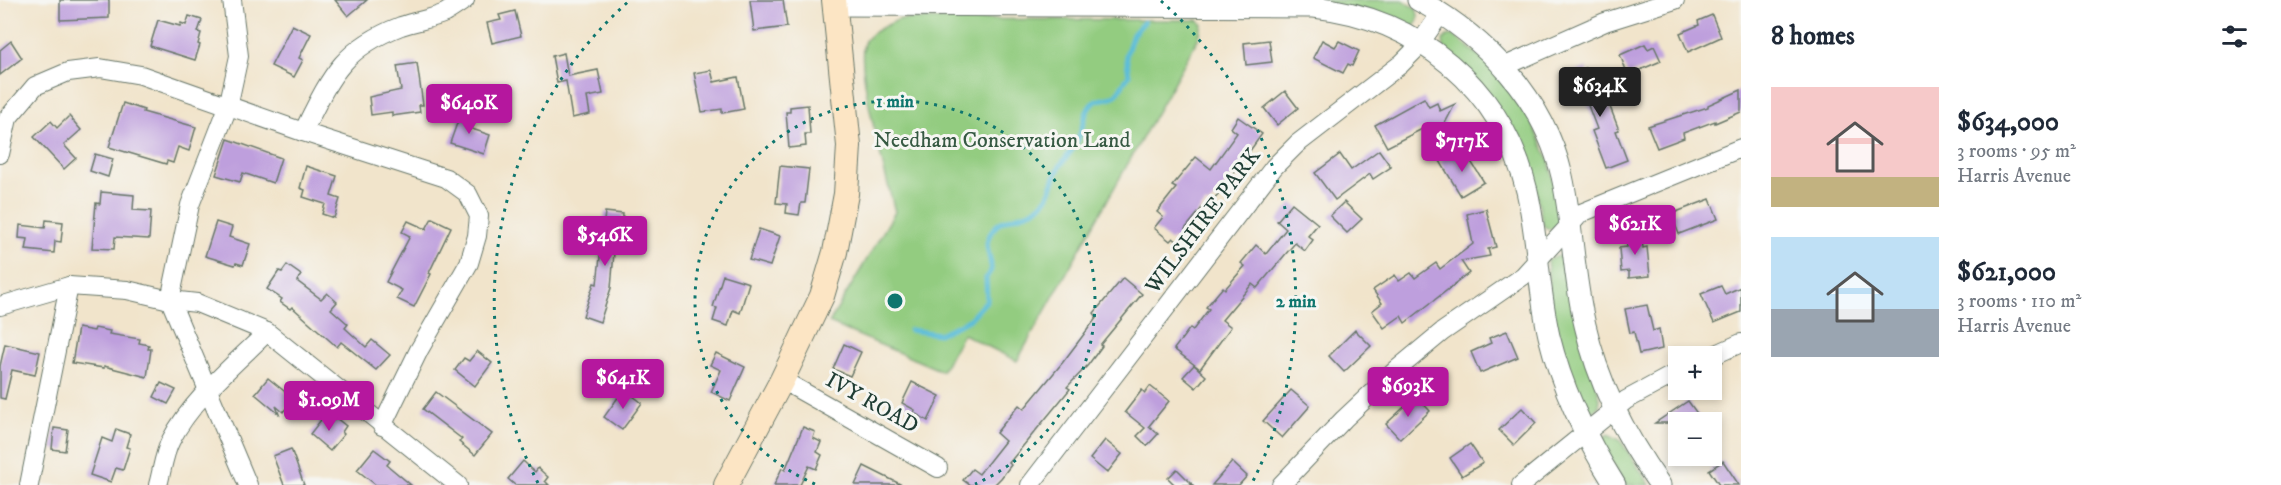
<!DOCTYPE html>
<meta charset="utf-8">
<style>
:root{--surface:#fff;--page:#f6f6f7;--text:#1f2937;--muted:#747a83;--accent:#b5179e}
body{margin:0;font-family:"IM FELL DW Pica",serif;background:var(--page);color:var(--text);height:100vh;display:flex;flex-direction:column;font-size:22px;white-space:nowrap}
*{box-sizing:border-box;margin:0}
p{font-size:20px;color:var(--muted)}
.icon{flex:none;width:33px;height:33px;fill:none;stroke:currentColor;stroke-width:2;stroke-linecap:round;stroke-linejoin:round}
.map{position:relative;flex:1;overflow:hidden}
.details{display:flex;flex-direction:column;background:var(--surface);width:540px}
.details>*{flex:none}
.buttons{position:absolute;left:1668px;top:346px;display:grid;gap:12px}
.buttons a{display:grid;place-items:center;width:54px;height:54px;border-radius:0px;background:var(--surface);box-shadow:0 3px 9px #0003;font-size:30px}
.price{position:absolute;translate:-50% -51px;padding:0 14px;border-radius:6px;background:var(--accent);color:#fff;font-size:20px;line-height:39px;filter:drop-shadow(0 2px 3px #0008)}
.price::after{content:'';position:absolute;left:50%;top:36px;width:18px;height:14px;margin-left:-9px;background:inherit;clip-path:polygon(0 0,100% 0,50% 100%)}
.price.on{background:#222;color:#fff}
ul{padding:0;list-style:none}
li{display:flex;align-items:center;gap:18px;height:150px;padding:0 30px}
li span{display:grid;place-items:center;flex:none;width:168px;height:120px;border-radius:0px;color:#555}
li>.icon{margin-inline-start:auto}
span .icon{width:72px;height:72px;fill:#fffc;stroke-width:1}
li b{font-size:26px}
h2{display:flex;justify-content:space-between;align-items:center;height:72px;padding:0 30px;font-size:26px}
main{display:flex;flex:1;min-height:0}
.map>svg:first-child{display:block}
.green{fill:#93cc80;stroke:#59845a;stroke-width:1.5}
.lines{fill:none;stroke-linecap:round;stroke-linejoin:round}
.stream{stroke:#5cbdda;stroke-width:5}
.building{fill:#be9fdd}
.minor-casing{stroke:#687769;stroke-width:20}
.tertiary-casing{stroke:#687769;stroke-width:23}
.secondary-casing{stroke:#687769;stroke-width:26}
.minor{stroke:#fff;stroke-width:18}
.tertiary{stroke:#fff;stroke-width:21}
.secondary{stroke:#fce5c4;stroke-width:24}
.ring{fill:none;stroke:#0f766e;stroke-width:3;stroke-dasharray:3 6}
.labels{text-anchor:middle;dominant-baseline:central;stroke-width:6;stroke-linejoin:round;paint-order:stroke}
.park-label{font-size:22px;fill:#365a43;stroke:#f6f6f2}
.street-label{font-size:22px;fill:#1f3d34;stroke:#f6f6f2}
.centre{fill:#0f766e;stroke:#f6f6f2;stroke-width:3}
.ring-label{font-size:18px;text-anchor:middle;font-weight:bold;fill:#0f766e;stroke:#f6f6f2;stroke-width:6;stroke-linejoin:round;paint-order:stroke}
</style>
<main>
<div class="map">
<svg width="1741" height="485" viewBox="0 0 1741 485">
<rect width="100%" height="100%" fill="#f6f6f2"/>
<filter id="ink" filterUnits="userSpaceOnUse"><feTurbulence type="fractalNoise" baseFrequency=".0167" numOctaves="2"/><feDisplacementMap in="SourceGraphic" scale="12" xChannelSelector="R" yChannelSelector="G"/><feConvolveMatrix kernelMatrix="1 2 1 2 8 2 1 2 1" color-interpolation-filters="sRGB"/></filter>
<filter id="wash" filterUnits="userSpaceOnUse"><feTurbulence type="fractalNoise" baseFrequency=".008" numOctaves="4" result="noise"/><feDisplacementMap in="SourceGraphic" scale="24" xChannelSelector="R" yChannelSelector="G"/><feGaussianBlur stdDeviation="1.35" result="paint"/><feColorMatrix in="noise" values="0 0 0 0 0 0 0 0 0 0 0 0 0 0 0 0 0 1.4 0 .05"/><feComposite in="paint" operator="in"/></filter>
<g filter="url(#wash)">
<rect width="100%" height="100%" fill="#f1e4cb"/>
<g class="green">
<path d="M1314 0H1402L1416 8C1419 17 1420 22 1412 27Z"/>
<path d="M900 19 1198 20 1202 24 1199 37 1017 361 963 334 942 371 829 323 895 212C888 183 853 61 865 41 871 31 890 24 900 19Z"/>
<polygon points="1453,35 1493,67 1530,118 1549,160 1562,221 1557,228 1548,229 1543,225 1536,191 1444,48 1443,40 1447,36"/>
<polygon points="1559,256 1565,259 1600,399 1599,406 1592,413 1586,412 1566,364 1551,305 1547,260"/>
<polygon points="1608,434 1620,440 1650,485 1625,485 1602,445 1601,440"/>
</g>
<g class="lines">
<path class="stream" d="M910 330 939 334 969 320 987 300 986 278 991 270C992 253 981 248 992 231 1003 213 1029 219 1043 203 1052 193 1052 181 1058 170 1063 159 1073 152 1078 139 1083 128 1083 115 1091 105 1098 97 1108 100 1116 95L1129 75 1126 55 1133 34 1144 22"/>
</g>
<g id="blocks">
<g class="building">
<polygon points="60,0 109,0 109,18 60,20"/>
<polygon points="335,0 367,0 348,16"/>
<polygon points="750,0 783,0 787,27 754,31"/>
<polygon points="515,11 521,36 492,43 487,23 501,20 499,15"/>
<polygon points="1712,15 1721,37 1688,52 1680,33 1699,25 1698,21"/>
<polygon points="189,16 202,20 198,32 201,33 198,44 200,45 195,60 150,46 158,20 180,26 181,23 186,25"/>
<polygon points="292,25 311,34 299,58 303,60 294,77 271,66"/>
<polygon points="1269,40 1272,62 1246,65 1244,43"/>
<polygon points="1322,40 1335,47 1339,41 1359,51 1352,66 1348,64 1343,73 1313,58"/>
<polygon points="11,41 22,58 0,75 0,50"/>
<polygon points="1645,44 1648,49 1654,46 1661,61 1628,75 1620,55"/>
<polygon points="564,53 568,76 598,70 603,94 587,97 590,114 572,118 566,81 557,83 552,56"/>
<polygon points="417,63 423,105 419,105 420,112 392,116 392,112 371,115 369,97 401,90 397,66"/>
<polygon points="1586,68 1592,84 1600,81 1619,130 1616,131 1627,160 1606,168 1592,131 1597,129 1584,95 1577,98 1568,74"/>
<polygon points="711,70 714,82 738,77 744,109 722,113 722,109 702,112 694,73"/>
<polygon points="1741,90 1741,112 1715,123 1715,121 1683,133 1684,138 1657,148 1648,126 1708,107 1708,105"/>
<polygon points="1285,91 1298,108 1277,125 1264,108"/>
<polygon points="1424,98 1429,107 1437,103 1440,111 1455,104 1442,129 1430,135 1426,127 1387,147 1375,125"/>
<polygon points="123,103 144,110 143,112 196,127 189,151 178,147 173,163 167,161 166,164 109,147"/>
<polygon points="808,105 810,134 805,134 806,146 789,148 786,112 790,112 790,107"/>
<polygon points="461,112 476,117 472,129 490,135 484,154 450,143"/>
<polygon points="69,116 81,130 64,145 76,158 64,169 34,137 51,121 57,128"/>
<polygon points="1238,117 1262,134 1221,191 1208,205 1206,203 1185,229 1188,231 1179,243 1173,238 1170,241 1154,228 1163,217 1157,212 1176,188 1172,186 1196,157 1211,169 1237,133 1231,128"/>
<polygon points="228,139 281,158 273,183 243,173 240,182 216,175"/>
<polygon points="1379,150 1391,167 1373,179 1370,174 1335,200 1315,173 1340,154 1351,170"/>
<polygon points="1455,152 1460,160 1467,155 1484,182 1461,196 1440,161"/>
<polygon points="95,154 113,159 108,177 90,171"/>
<polygon points="306,166 337,176 331,196 340,199 334,218 322,214 325,204 303,197 305,190 300,188"/>
<polygon points="780,166 809,169 805,203 801,203 799,215 786,213 787,204 776,203"/>
<polygon points="101,192 134,195 133,210 151,211 149,239 115,237 114,249 92,248 96,203 100,204"/>
<polygon points="1710,199 1718,219 1679,234 1671,214"/>
<polygon points="1344,202 1362,219 1347,233 1330,216"/>
<polygon points="1292,203 1318,224 1308,236 1313,240 1305,251 1295,243 1257,288 1252,284 1222,320 1231,327 1200,369 1174,349 1190,328 1193,330 1209,309 1206,307 1223,287 1225,289 1245,266 1241,263 1256,245 1266,254 1286,229 1277,221"/>
<polygon points="1486,209 1496,247 1488,249 1490,256 1461,261 1469,273 1405,323 1401,316 1384,328 1372,311 1382,303 1373,290 1395,275 1399,281 1411,273 1415,278 1436,263 1440,269 1473,244 1467,214"/>
<polygon points="605,212 623,214 620,242 615,241 611,288 600,322 583,316 594,283 597,284"/>
<polygon points="432,218 451,227 429,273 431,274 414,307 397,299 402,290 386,282 410,236 402,232 408,221 426,229"/>
<polygon points="46,220 63,222 61,242 55,241 54,253 26,250 28,239 19,238 20,225 45,228"/>
<polygon points="216,222 232,227 229,237 250,244 243,265 236,263 235,265 205,256"/>
<polygon points="759,229 780,236 770,266 749,260"/>
<polygon points="1641,230 1643,248 1647,247 1650,276 1629,278 1629,271 1621,272 1619,248 1627,247 1626,231"/>
<polygon points="287,265 301,275 297,281 321,299 327,293 337,302 331,309 348,324 345,328 366,347 372,340 390,355 376,370 341,342 337,347 292,307 290,309 280,302 282,299 267,289 279,271 282,272"/>
<polygon points="723,275 749,283 740,313 733,310 728,326 713,321 717,308 713,307"/>
<polygon points="1123,278 1142,294 1100,345 1102,346 1088,365 1067,387 1070,389 1009,463 1011,465 1001,478 994,485 970,485 963,480 972,469 979,474 1005,441 996,433 1019,405 1024,409 1063,362 1097,317 1094,313"/>
<polygon points="1721,286 1725,294 1741,287 1741,312 1714,323 1701,294"/>
<polygon points="1647,305 1653,331 1659,329 1662,349 1639,354 1634,332 1630,333 1625,309"/>
<polygon points="78,328 94,331 95,328 110,331 109,334 140,339 139,343 149,345 148,349 151,349 147,377 104,366 104,368 72,363"/>
<polygon points="1355,330 1371,346 1344,372 1329,356"/>
<polygon points="1507,331 1518,357 1480,373 1471,352 1491,343 1489,338"/>
<polygon points="5,344 40,352 35,375 12,370 5,399 0,398 0,366"/>
<polygon points="844,344 861,352 850,376 833,369"/>
<polygon points="477,351 492,363 475,386 455,370 464,358 469,361"/>
<polygon points="716,353 745,367 730,401 711,392 721,370 710,365"/>
<polygon points="1194,365 1206,376 1196,388 1183,377"/>
<polygon points="268,378 294,399 283,412 276,406 279,414 255,394"/>
<polygon points="912,382 940,396 928,421 914,413 915,410 902,403"/>
<polygon points="161,383 176,390 168,404 154,397"/>
<polygon points="1150,386 1169,401 1149,426 1158,434 1147,446 1137,436 1145,428 1125,412 1142,390 1145,393"/>
<polygon points="624,389 642,403 622,430 604,417"/>
<polygon points="1291,390 1310,406 1282,438 1263,421"/>
<polygon points="436,392 492,434 475,455 459,442 462,439 423,409"/>
<polygon points="1416,396 1430,411 1400,439 1386,424"/>
<polygon points="1688,401 1704,423 1655,423"/>
<polygon points="1522,408 1536,423 1514,445 1499,430"/>
<polygon points="324,416 328,419 330,417 334,420 336,418 346,426 342,432 344,434 330,451 310,434"/>
<polygon points="803,427 815,432 813,438 821,442 817,452 822,455 816,469 809,466 800,485 774,485 782,468 785,470"/>
<polygon points="54,428 68,430 65,451 52,449"/>
<polygon points="116,429 130,434 126,447 130,448 123,470 116,468 111,482 90,475 102,438 112,442"/>
<polygon points="1105,440 1122,454 1107,473 1090,459"/>
<polygon points="1470,444 1483,463 1462,476 1450,458"/>
<polygon points="291,449 304,485 284,485 273,456"/>
<polygon points="374,449 390,461 387,465 411,485 376,485 357,470"/>
<polygon points="523,461 535,472 538,468 548,477 545,481 549,485 515,485 508,479"/>
<polygon points="1723,461 1739,485 1719,485 1709,470"/>
<polygon points="1232,462 1247,476 1239,485 1212,485"/>
<polygon points="864,466 902,485 855,485"/>
<polygon points="1177,469 1193,485 1175,485 1168,478"/>
</g>
</g>
</g>
<g filter="url(#ink)">
<use href="#blocks" fill-opacity="0" stroke="#687769" stroke-width="1.5"/>
<g class="lines">
<g class="minor-casing">
<g id="minor">
<polyline points="232,0 239,56 228,107 190,205 170,300 248,485"/>
<polyline points="1503,67 1605,22 1675,0"/>
<polyline points="303,132 446,178 468,194 479,216 477,236 469,263 419,350 382,426"/>
<path d="M0 154 8 118 35 86 68 72 100 68 141 75 303 132C330 78 341 49 401 26 415 21 432 19 445 13 452 9 459 4 465 0"/>
<polyline points="0,306 69,286 127,290 170,300 197,303 267,332 458,485"/>
<polyline points="1710,357 1741,343"/>
<polyline points="782,380 938,468"/>
<polyline points="29,485 69,286"/>
<path d="M158 485C162 471 164 453 171 440 192 399 235 364 267 332"/>
<polyline points="1030,485 1274,167 1297,144 1401,64 1416,49 1441,13"/>
<polyline points="1281,485 1344,419 1395,371 1442,332 1523,276 1581,213 1741,148"/>
<polyline points="1521,485 1626,400 1678,372"/>
</g>
</g>
<g class="tertiary-casing">
<g id="tertiary">
<path d="M1418 0C1486 37 1544 99 1562 176 1573 225 1573 276 1585 325 1598 383 1625 436 1660 485"/>
<path d="M834 5 1314 7C1418 18 1502 88 1527 191 1538 238 1538 288 1549 336 1562 389 1586 439 1615 485"/>
</g>
</g>
<g class="secondary-casing">
<polyline id="secondary" points="726,485 782,380 822,296 835,252 846,194 849,146 834,0"/>
</g>
<use href="#minor" class="minor"/>
<use href="#tertiary" class="tertiary"/>
<use href="#secondary" class="secondary"/>
</g>
</g>
<g class="ring">
<path d="M815 484A200 200 0 1 1 975 484"/>
<path d="M538 483A401 401 0 0 1 629 1M1161 1A401 401 0 0 1 1252 483"/>
</g>
<g class="labels">
<g class="park-label">
<text x="1002" y="140">Needham Conservation Land</text>
</g>
<g class="street-label">
<text transform="translate(1203 221) rotate(-53)">WILSHIRE PARK</text>
<text transform="translate(872 403) rotate(29)">IVY ROAD</text>
</g>
</g>
<circle cx="895" cy="301" r="9" class="centre"/>
<g class="ring-label">
<text x="895" y="107">1 min</text>
<text x="1296" y="307">2 min</text>
</g>
</svg>
<div class="buttons">
<a>+</a>
<a>−</a>
</div>
<b class="price on" style="left:1600px;top:118px">$634K</b>
<b class="price" style="left:469px;top:135px">$640K</b>
<b class="price" style="left:1462px;top:173px">$717K</b>
<b class="price" style="left:1635px;top:256px">$621K</b>
<b class="price" style="left:605px;top:267px">$546K</b>
<b class="price" style="left:623px;top:410px">$641K</b>
<b class="price" style="left:1408px;top:418px">$693K</b>
<b class="price" style="left:329px;top:432px">$1.09M</b>
</div>
<section class="details">
<h2>8 homes<svg class="icon" aria-label="filters" viewBox="0 0 24 24"><path d="M4 7h16M4 17h16"/><circle cx="9" cy="7" r="2"/><circle cx="15" cy="17" r="2"/></svg></h2>
<ul>
<li><span style="background:linear-gradient(#f6c9c9 75%,#c2b280 0)"><svg class="icon" aria-label="home" viewBox="0 0 24 24"><path d="M3 11l9-7 9 7M6 9v11h12V9"/></svg></span><div><b>$634,000</b><p>3 rooms · 95 m²</p><p>Harris Avenue</p></div></li>
<li><span style="background:linear-gradient(#bfe0f5 60%,#9aa5b1 0)"><svg class="icon" aria-label="home" viewBox="0 0 24 24"><path d="M3 11l9-7 9 7M6 9v11h12V9"/></svg></span><div><b>$621,000</b><p>3 rooms · 110 m²</p><p>Harris Avenue</p></div></li>
</ul>
</section>
</main>
